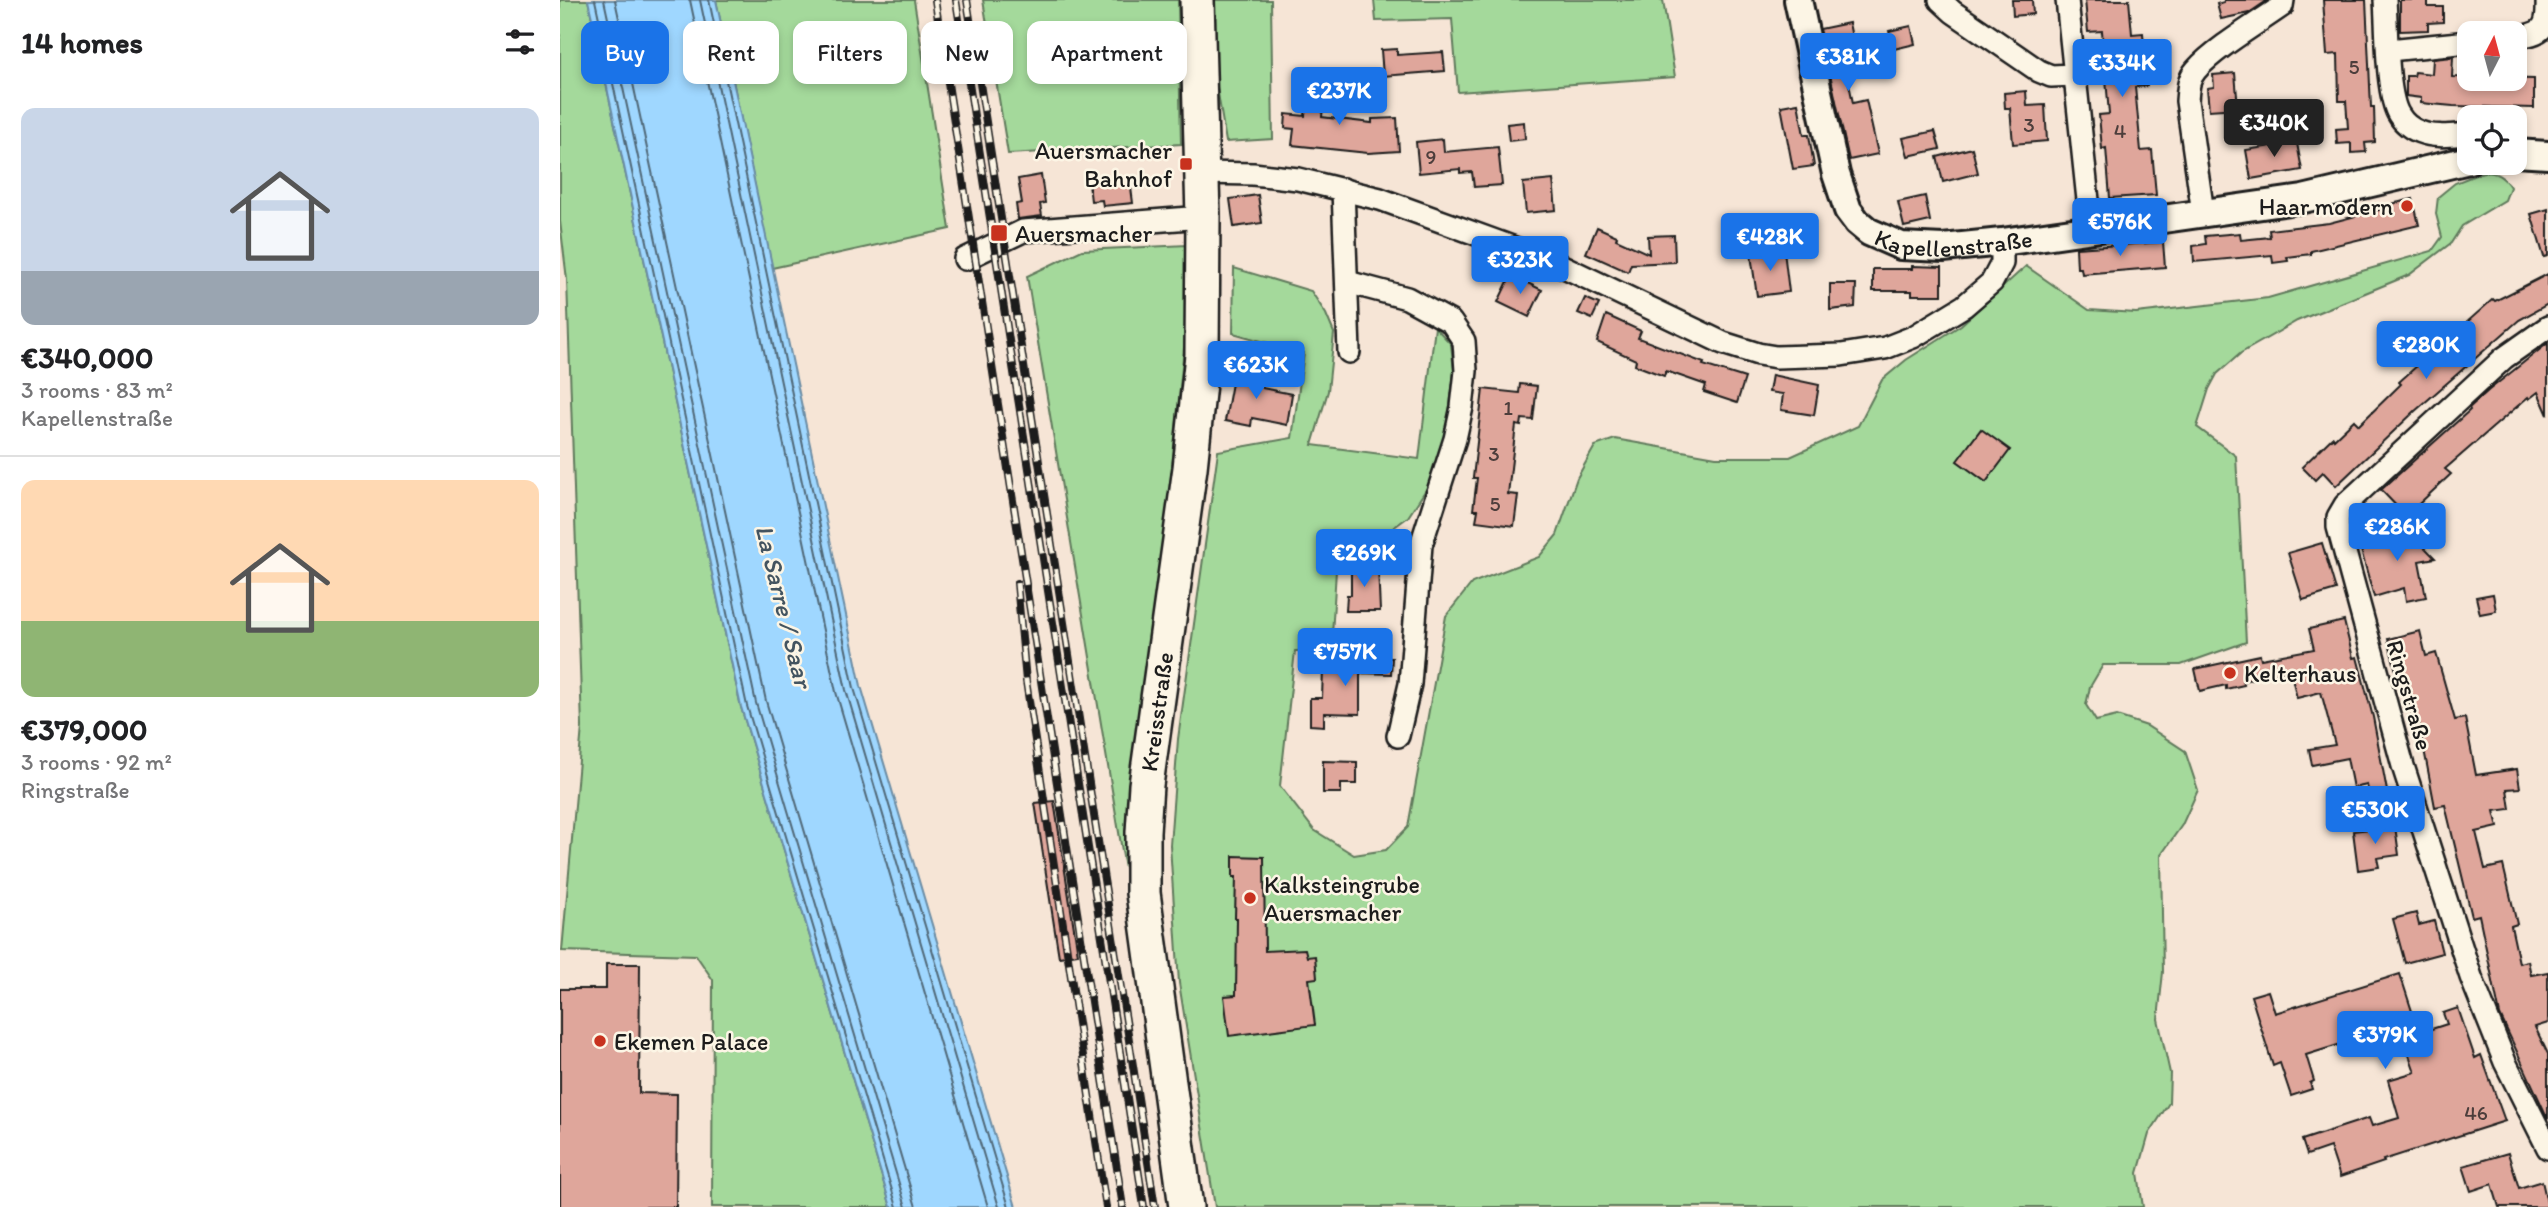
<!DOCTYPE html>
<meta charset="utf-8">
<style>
:root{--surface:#fff;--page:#f6f6f6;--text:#202124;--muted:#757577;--line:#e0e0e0;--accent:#1a73e8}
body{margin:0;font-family:Itim,sans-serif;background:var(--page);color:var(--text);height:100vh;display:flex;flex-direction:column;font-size:26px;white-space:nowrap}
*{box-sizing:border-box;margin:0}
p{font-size:23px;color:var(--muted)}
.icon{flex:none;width:38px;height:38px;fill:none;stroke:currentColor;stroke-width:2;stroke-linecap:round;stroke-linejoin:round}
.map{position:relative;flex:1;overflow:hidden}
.side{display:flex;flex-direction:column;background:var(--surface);width:560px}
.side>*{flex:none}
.banner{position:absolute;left:21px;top:21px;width:665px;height:63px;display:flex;gap:14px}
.needle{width:46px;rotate:6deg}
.tools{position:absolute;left:1897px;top:21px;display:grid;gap:14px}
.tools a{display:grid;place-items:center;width:70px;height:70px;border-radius:14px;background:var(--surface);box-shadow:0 4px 10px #0003;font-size:35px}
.price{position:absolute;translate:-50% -60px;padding:0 16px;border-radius:7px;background:var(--accent);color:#fff;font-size:23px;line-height:46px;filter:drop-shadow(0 2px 4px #0008)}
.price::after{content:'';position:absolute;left:50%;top:42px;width:21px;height:16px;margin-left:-10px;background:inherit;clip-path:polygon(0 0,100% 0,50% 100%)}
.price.selected{background:#222;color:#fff}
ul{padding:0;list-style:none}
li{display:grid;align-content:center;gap:14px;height:371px;padding:0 21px}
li+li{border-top:2px solid var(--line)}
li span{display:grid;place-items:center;height:217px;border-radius:14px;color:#555}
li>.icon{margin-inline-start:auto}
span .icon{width:126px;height:126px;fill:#fffc;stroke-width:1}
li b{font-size:30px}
h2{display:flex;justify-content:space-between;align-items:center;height:84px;padding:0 21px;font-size:30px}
.tag{padding:0 24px;border-radius:14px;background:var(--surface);box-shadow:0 4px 10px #0003;font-size:24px;line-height:63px}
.tag.selected{background:var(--accent);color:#fff}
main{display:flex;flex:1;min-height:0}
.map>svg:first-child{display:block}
.green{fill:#a4d99b;stroke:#607a5c;stroke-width:2}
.water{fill:#9fd7ff;stroke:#6b8ca4;stroke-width:2}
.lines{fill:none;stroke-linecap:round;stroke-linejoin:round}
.shore{stroke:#506777;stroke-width:2}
.building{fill:#dfa69b;stroke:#1c1c1c;stroke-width:2}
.minor-casing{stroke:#1c1c1c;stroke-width:26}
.tertiary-casing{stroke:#1c1c1c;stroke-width:32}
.primary-casing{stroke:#1c1c1c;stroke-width:38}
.minor{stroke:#fcf5e5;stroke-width:21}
.tertiary{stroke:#fcf5e5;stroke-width:26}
.primary{stroke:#fcf5e5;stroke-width:33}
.rail-casing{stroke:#1c1c1c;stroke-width:8}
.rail{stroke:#fcf5e5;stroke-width:5;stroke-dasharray:16;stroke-linecap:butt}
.poi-dot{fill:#c8321e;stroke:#fcf5e5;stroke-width:2.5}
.labels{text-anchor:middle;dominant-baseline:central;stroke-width:5;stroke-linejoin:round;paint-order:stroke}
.number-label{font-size:21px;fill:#4d3e3c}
.poi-label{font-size:24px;fill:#1c1c1c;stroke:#fcf5e5;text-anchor:start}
.street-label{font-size:24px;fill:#1c1c1c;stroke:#fcf5e5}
.water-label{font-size:26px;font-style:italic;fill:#435460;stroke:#fcf5e5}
</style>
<main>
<section class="side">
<h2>14 homes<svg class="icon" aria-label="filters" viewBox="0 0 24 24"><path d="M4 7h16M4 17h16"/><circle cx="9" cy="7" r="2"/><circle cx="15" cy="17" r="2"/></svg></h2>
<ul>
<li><span style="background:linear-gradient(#c9d6e8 75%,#9aa5b1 0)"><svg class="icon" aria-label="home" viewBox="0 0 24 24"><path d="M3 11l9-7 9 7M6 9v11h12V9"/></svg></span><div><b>€340,000</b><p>3 rooms · 83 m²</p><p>Kapellenstraße</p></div></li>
<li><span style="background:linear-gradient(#ffd9b3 65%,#8fb573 0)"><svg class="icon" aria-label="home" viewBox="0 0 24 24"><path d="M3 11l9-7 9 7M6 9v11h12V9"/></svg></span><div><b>€379,000</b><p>3 rooms · 92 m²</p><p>Ringstraße</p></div></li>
</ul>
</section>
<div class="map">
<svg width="1988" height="1207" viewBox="0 0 1988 1207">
<rect width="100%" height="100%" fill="#f6e5d6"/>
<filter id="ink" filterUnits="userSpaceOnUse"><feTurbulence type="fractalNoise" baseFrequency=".0143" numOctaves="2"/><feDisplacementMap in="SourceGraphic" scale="14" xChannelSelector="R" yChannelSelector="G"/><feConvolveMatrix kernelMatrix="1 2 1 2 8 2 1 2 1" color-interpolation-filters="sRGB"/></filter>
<g filter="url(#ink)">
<g class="green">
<polygon points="0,0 28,0 181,707 331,1207 152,1207 153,980 136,955 2,951 22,727 7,280 0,221"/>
<polygon points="156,0 354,0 390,229 212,268"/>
<polygon points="423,0 618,0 621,144 448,154"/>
<polygon points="654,0 711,0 713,139 666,142 655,75"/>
<polygon points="814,0 1103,0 1115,77 898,92 892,19 816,21"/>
<path d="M1923 172C1936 172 1943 176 1950 187L1945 200 1902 226 1891 243 1849 275 1737 321 1681 353 1657 374 1649 389 1637 427 1676 456 1686 642 1621 665H1543L1530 687 1526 705 1536 721 1557 716 1587 726 1625 751 1638 790 1622 825 1601 855 1603 972 1598 1019 1610 1073 1609 1103 1589 1134 1578 1173 1583 1207H655L619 983 610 845 618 739 658 451 732 438 744 353 673 333 674 268 751 291 766 314 774 333 768 391 752 445 859 459 875 327 891 344 894 371 886 439 867 488 848 517 818 539 778 538 771 651H735L720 786 754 830 794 855 826 850 848 827 886 616 912 583 979 557 997 535 1017 478 1035 446 1055 439 1156 457H1230L1298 426 1322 380 1346 360 1401 325 1466 266 1529 310 1576 313 1708 298 1872 251 1882 237 1876 214 1878 197 1895 183Z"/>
<polygon points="627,245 627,318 569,893 467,276 522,250"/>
</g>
<polygon class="water" points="28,0 156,0 301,686 456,1207 331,1207 181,707"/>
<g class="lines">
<g class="shore">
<polyline points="35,0 187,706 337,1207"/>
<polyline points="44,0 196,703 346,1207"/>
<polyline points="55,0 206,701 356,1207"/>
<polyline points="130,0 276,692 428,1207"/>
<polyline points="140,0 286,690 439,1207"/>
<polyline points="149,0 294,688 449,1207"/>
</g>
</g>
<g class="building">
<polygon points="1452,0 1472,0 1473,14 1453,16"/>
<polygon points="1525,0 1569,0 1572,34 1583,33 1587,86 1575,87 1581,151 1592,150 1596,195 1550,198 1546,148 1542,149 1539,115 1549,114 1542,31 1528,32"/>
<polygon points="1664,0 1708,0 1689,13 1661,19 1657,4 1664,2"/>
<polygon points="1763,0 1806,0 1811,107 1814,107 1815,142 1805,143 1806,152 1791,153 1791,143 1777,144 1776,129 1788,128 1786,101 1779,101 1778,54 1767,55"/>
<polygon points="1840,0 1868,0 1868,7 1883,7 1883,22 1868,23 1868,30 1840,31"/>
<polygon points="1289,23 1298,66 1286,69 1293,103 1306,100 1318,154 1289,160 1260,29"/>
<polygon points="1351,26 1355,44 1334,49 1329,31"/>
<polygon points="837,49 837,55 883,52 885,71 823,76 821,50"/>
<polygon points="1893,57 1892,77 1974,79 1974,108 1893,106 1861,103 1861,98 1846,96 1846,76 1854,76 1855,72 1872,74 1873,59"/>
<polygon points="745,72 766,75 762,117 812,123 812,119 837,118 839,151 808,153 732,145 734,129 725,128 726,114 745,116 747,99"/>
<polygon points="1675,73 1678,108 1649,110 1647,88 1654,87 1653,75"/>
<polygon points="1466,91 1467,106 1485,105 1487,141 1453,144 1450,108 1445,108 1444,93"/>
<polygon points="1238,103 1244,135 1249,135 1254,166 1233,169 1221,106"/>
<polygon points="964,122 965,139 949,141 947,124"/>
<polygon points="1375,131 1380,149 1348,156 1343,138"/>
<polygon points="1736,138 1742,170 1691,179 1686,150 1719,145 1719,141"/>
<polygon points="883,139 884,152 938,147 942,185 914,187 912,172 900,173 900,169 859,173 856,142"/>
<polygon points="1412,148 1418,173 1383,182 1377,157"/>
<polygon points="481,175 485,203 480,204 482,216 458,219 456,204 462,203 458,179"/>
<polygon points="570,180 573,203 543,206 542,200 531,201 529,184"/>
<polygon points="993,180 996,210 966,213 963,183"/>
<polygon points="698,195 702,223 674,227 670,199"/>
<polygon points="1365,196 1370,221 1344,227 1338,202"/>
<polygon points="1853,199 1859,225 1751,251 1751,254 1727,257 1728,261 1713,263 1712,255 1634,262 1633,246 1646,244 1645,236 1680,233 1681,240 1710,237 1709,230 1769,223 1819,210 1818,207"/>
<polygon points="1988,209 1988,256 1984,257 1971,214"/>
<polygon points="1037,227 1057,236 1056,239 1089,254 1088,236 1114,235 1115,262 1071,264 1068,272 1026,253"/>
<polygon points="1603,242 1605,267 1522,274 1521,268 1517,268 1516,248"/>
<polygon points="1224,251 1229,292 1197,296 1191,255"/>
<polygon points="1352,266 1382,267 1382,295 1352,295 1352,291 1313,291 1313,269 1352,269"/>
<polygon points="1988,274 1988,304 1959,320 1854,412 1776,486 1763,472 1755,480 1742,467 1773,437 1774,439 1794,420 1799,425 1841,384 1839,382 1858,365 1854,360 1865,350 1870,355 1933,299 1935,301"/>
<polygon points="951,275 982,290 969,317 938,302"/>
<polygon points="1270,284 1296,284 1295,307 1270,310"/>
<polygon points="1025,298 1039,304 1032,319 1018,313"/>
<polygon points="1046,315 1081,331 1078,338 1144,363 1143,365 1185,378 1177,403 1144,392 1146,385 1106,371 1104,376 1075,365 1076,360 1037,342"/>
<polygon points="1988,343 1988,415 1978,392 1969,399 1968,397 1885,469 1891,474 1846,516 1821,490 1910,410 1909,408 1929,390"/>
<polygon points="678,370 705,375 702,388 732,394 727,425 692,418 691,426 665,421 672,383 676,384"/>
<polygon points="1212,375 1259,385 1254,415 1221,410 1223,394 1209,392"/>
<polygon points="960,384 977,386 973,420 962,419 961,426 956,425 948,494 958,495 954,526 916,521 918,510 913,510 917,478 913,478 923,389 959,393"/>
<polygon points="1421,429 1450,450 1426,482 1397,461"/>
<polygon points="1837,519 1875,558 1859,561 1866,597 1846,601 1844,588 1814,597 1801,550 1830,542 1824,524"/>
<polygon points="1762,543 1776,590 1743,600 1728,553"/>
<polygon points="791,565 818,566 820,611 786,611 787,595 791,595"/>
<polygon points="1933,594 1936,611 1920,614 1916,597"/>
<polygon points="1784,621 1793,658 1797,657 1813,717 1827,791 1809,795 1807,785 1793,788 1787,758 1752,765 1749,749 1775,745 1761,692 1737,698 1730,670 1683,681 1684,685 1666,689 1666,685 1640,691 1635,669 1700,655 1701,659 1754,649 1749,629"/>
<polygon points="1860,631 1866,656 1876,653 1895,720 1905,718 1916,775 1957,769 1960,788 1947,789 1950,809 1934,811 1938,827 1916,832 1925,869 1943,865 1957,924 1951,926 1959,963 1968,961 1971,975 1988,972 1988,1023 1975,1027 1988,1054 1988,1119 1940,1015 1919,915 1912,917 1885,805 1875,807 1859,723 1855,724 1843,678 1838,679 1828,639"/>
<polygon points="783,658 832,658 831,674 800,673 800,714 764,713 764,726 750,725 750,698 762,698 763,669 783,670"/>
<polygon points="763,761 797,762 797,784 781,784 781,793 763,793"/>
<polygon points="494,801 518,954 499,957 475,803"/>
<polygon points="1835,826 1839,855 1817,858 1819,867 1798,870 1793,831"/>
<polygon points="673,856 704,857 705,951 745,949 747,957 755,956 757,978 749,979 755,1025 669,1036 664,996 676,995 677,918 675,918 676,877 673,877"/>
<polygon points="1856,913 1859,925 1874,921 1882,953 1845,963 1833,919"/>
<polygon points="46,964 80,964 79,1093 117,1094 116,1207 0,1207 0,989 46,989"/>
<polygon points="1840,974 1859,1033 1887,1024 1883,1013 1898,1008 1915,1058 1921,1055 1945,1121 1823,1160 1824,1162 1780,1177 1770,1147 1747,1155 1742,1140 1809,1118 1812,1126 1839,1118 1828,1080 1855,1072 1839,1026 1746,1055 1754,1081 1750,1083 1752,1089 1731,1096 1720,1063 1713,1066 1691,996 1708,991 1715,1013"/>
<polygon points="1948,1153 1959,1188 1982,1181 1988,1207 1939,1207 1932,1184 1911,1191 1903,1166"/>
</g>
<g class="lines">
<g class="minor-casing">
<g id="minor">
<polyline points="1380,0 1393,12 1479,71 1491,76 1514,75"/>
<polyline points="1507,0 1531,229"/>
<path d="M1825 0C1827 26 1826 95 1839 115 1843 122 1851 129 1860 132 1875 138 1893 135 1909 134"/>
<path d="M1955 37C1983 34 1988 29 1987 0"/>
<polyline points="1829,50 1909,42"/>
<polyline points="642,173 693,174 738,179 820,199 996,263 1163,343 1198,354 1216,357 1281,355 1325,348 1353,337 1404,306 1432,282 1442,263 1442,242"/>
<polyline points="783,189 789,352"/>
<path d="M1643 213 1627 101C1628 89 1628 79 1636 70 1654 49 1698 23 1722 6L1723 0"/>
<polyline points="405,259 463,231 643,217"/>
<polyline points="787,282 847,298 891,322 904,341 906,371 902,407 895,439 861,545 850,684 838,736"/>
<polyline points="1988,327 1944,358 1785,505 1778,517 1778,527 1843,766 1911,977 1945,1062 1988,1148"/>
</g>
</g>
<g class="tertiary-casing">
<g id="tertiary">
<path id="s1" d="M1238 0 1276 174 1288 210 1297 222 1309 232 1341 246 1383 248 1442 242 1743 199 1909 160"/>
<polyline points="1955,153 1988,155"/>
</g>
</g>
<g class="primary-casing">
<g id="primary">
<path id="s2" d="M626 1207 583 893V832L586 785 630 468 642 355 643 217 637 0"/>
</g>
</g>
<use href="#minor" class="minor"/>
<use href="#tertiary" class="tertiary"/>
<use href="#primary" class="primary"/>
<g class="rail-casing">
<g id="rail">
<polyline points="375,0 563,1207"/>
<polyline points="396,0 584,1207"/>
<polyline points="407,0 595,1207"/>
<polyline points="457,583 466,681 546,1207"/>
</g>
</g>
<use href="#rail" class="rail"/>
</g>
</g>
<g class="poi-dot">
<rect x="619" y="157" width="14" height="14" rx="3.5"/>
<circle cx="1847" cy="206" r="7"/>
<rect x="430" y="224" width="18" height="18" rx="3.5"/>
<circle cx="1670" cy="673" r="7"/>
<circle cx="690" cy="898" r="7"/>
<circle cx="40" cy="1041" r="7"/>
</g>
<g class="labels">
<g class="number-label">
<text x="1794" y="66">5</text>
<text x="1469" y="124">3</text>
<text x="1560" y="130">4</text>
<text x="871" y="156">9</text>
<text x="948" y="407">1</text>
<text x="934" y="453">3</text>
<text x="935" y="503">5</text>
<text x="1916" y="1112">46</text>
</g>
<g class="poi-label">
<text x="612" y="150" text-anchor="end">Auersmacher<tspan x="612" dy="28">Bahnhof</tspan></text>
<text x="1833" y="206" text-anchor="end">Haar modern</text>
<text x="455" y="233">Auersmacher</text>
<text x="1684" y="673">Kelterhaus</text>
<text x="704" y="884">Kalksteingrube<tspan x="704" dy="28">Auersmacher</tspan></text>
<text x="54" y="1041">Ekemen Palace</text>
</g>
<g class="street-label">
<text stroke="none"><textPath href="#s1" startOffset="334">Kapellenstraße</textPath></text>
<text transform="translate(1850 695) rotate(74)">Ringstraße</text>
<text stroke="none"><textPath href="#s2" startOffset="499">Kreisstraße</textPath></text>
</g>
<g class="water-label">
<text transform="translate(224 606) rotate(76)">La Sarre / Saar</text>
</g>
</g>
</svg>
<div class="tools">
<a><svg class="needle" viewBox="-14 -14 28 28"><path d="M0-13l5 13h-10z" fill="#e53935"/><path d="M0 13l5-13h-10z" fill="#757577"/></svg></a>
<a><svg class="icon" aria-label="locate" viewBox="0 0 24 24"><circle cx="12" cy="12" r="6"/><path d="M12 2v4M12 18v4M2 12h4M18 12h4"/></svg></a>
</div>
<b class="price" style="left:1288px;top:93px">€381K</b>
<b class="price" style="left:1562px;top:99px">€334K</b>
<b class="price" style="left:779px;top:127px">€237K</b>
<b class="price selected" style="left:1714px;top:159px">€340K</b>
<b class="price" style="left:1560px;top:258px">€576K</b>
<b class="price" style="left:1210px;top:273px">€428K</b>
<b class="price" style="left:960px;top:296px">€323K</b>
<b class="price" style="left:1866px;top:381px">€280K</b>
<b class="price" style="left:696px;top:401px">€623K</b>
<b class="price" style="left:1837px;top:563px">€286K</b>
<b class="price" style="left:804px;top:589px">€269K</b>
<b class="price" style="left:785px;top:688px">€757K</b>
<b class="price" style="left:1815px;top:846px">€530K</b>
<b class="price" style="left:1825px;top:1071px">€379K</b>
<div class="banner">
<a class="tag selected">Buy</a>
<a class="tag">Rent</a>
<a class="tag">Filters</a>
<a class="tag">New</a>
<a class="tag">Apartment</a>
</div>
</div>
</main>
